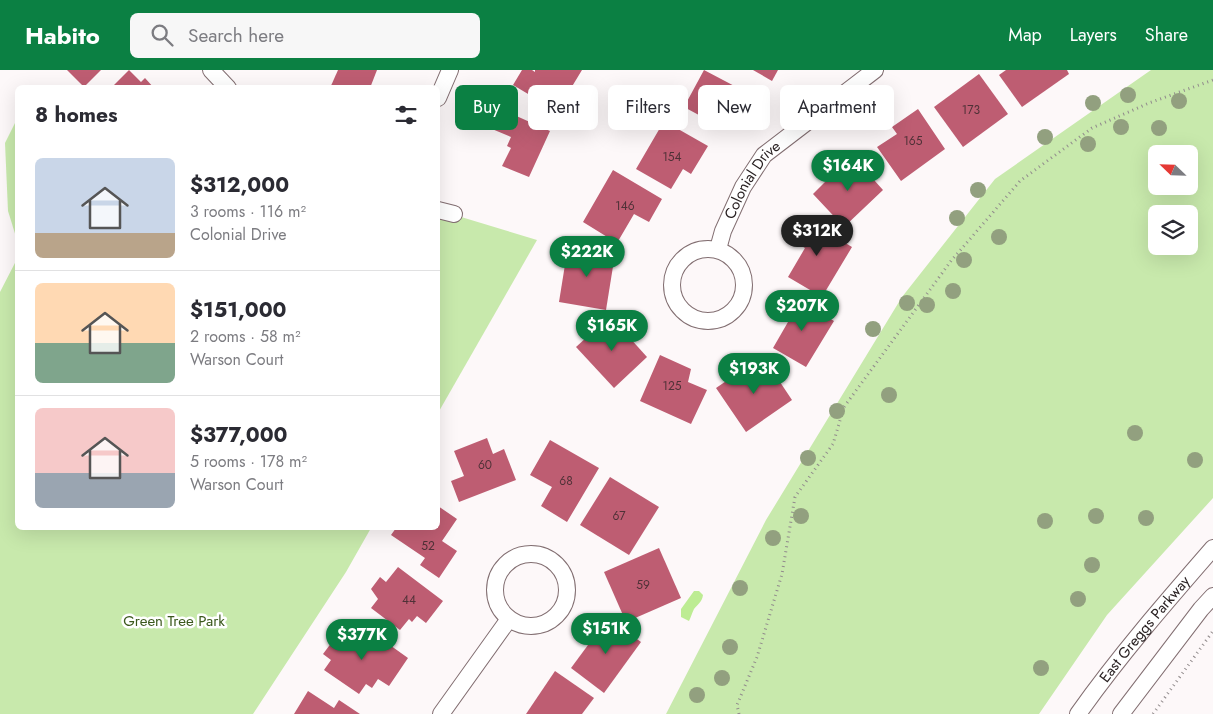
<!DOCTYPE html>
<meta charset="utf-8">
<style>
:root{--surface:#fff;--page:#f7f7f7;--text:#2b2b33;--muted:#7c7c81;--line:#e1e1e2;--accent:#0b8043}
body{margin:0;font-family:Jost,sans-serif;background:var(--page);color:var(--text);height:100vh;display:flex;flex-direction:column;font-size:19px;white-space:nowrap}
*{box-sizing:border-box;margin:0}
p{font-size:16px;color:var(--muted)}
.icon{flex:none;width:28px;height:28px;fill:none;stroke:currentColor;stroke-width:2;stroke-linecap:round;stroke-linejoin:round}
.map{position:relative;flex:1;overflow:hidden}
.panel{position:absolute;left:15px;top:15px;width:425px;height:445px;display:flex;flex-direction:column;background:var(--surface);border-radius:8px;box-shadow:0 5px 20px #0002}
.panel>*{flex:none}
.hud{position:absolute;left:455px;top:15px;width:475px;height:45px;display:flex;gap:10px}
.needle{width:32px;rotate:293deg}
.fabs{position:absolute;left:1148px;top:75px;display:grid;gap:10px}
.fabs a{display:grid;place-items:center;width:50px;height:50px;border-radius:8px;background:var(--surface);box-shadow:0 5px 20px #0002;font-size:25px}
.price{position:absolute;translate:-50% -42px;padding:0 11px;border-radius:18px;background:var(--accent);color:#fff;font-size:16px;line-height:32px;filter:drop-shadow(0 1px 2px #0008)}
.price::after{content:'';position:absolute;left:50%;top:30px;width:15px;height:11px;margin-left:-8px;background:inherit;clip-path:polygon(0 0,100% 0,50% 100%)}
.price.selected{background:#222;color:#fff}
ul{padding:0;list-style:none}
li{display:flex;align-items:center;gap:15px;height:125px;padding:0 20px}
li+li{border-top:1px solid var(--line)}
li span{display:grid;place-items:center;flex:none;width:140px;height:100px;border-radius:8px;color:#555}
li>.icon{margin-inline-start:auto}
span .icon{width:60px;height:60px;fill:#fffc;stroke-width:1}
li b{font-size:21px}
h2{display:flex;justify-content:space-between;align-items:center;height:60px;padding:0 20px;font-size:21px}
.tag{padding:0 18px;border-radius:8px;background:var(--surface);box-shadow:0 5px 20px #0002;font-size:18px;line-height:45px}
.tag.selected{background:var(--accent);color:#fff}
header{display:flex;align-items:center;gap:30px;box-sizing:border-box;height:70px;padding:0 25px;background:var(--accent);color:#fff}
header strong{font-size:24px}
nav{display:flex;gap:28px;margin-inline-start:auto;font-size:18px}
.search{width:350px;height:45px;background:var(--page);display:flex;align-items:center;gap:12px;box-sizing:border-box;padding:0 18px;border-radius:8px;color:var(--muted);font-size:19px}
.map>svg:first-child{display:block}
.green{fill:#c8e9ac;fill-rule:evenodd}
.water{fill:#bdec93}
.building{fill:#be5d72}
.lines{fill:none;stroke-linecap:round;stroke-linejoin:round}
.minor-casing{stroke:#826e71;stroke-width:18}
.path{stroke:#918b8c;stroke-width:3;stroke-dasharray:1 4;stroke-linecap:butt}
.minor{stroke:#fff;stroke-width:16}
.tree{fill:#92a07f}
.labels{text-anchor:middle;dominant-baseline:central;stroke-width:5;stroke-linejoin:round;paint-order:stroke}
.number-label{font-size:12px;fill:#4f3137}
.street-label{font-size:15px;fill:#2a2223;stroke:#fff}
.park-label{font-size:15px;fill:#3b581c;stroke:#fff}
</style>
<header>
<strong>Habito</strong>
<div class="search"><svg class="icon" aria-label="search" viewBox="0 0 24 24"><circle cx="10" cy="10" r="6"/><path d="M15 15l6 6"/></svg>Search here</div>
<nav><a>Map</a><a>Layers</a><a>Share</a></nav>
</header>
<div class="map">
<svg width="1213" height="644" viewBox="0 0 1213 644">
<rect width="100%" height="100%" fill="#fdf8f9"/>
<g class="green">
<path d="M1151 0H1213V428L1107 545 1039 644H666L766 450 902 227 995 109ZM1156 84H1189V116H1156ZM1156 144H1189V176H1156Z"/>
<polygon points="17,49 17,170 8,141 5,73"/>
<polygon points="438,140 537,170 438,343"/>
<polygon points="17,189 18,458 371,458 346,502 253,644 0,644 0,222"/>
</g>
<path class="water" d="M694 521H699L703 525C702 532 698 534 694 539 692 543 691 547 689 551L681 547V539Z"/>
<g class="building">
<polygon points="67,0 101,0 84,17"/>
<polygon points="129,0 141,12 145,8 154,18 111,18"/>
<polygon points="338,0 377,0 370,18 330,18"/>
<polygon points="522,0 532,0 535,2 535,0 582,0 565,28 568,30 560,43 513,15"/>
<polygon points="704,0 742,20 733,36 737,38 731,48 727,46 721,57 684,37"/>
<polygon points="753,0 778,0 772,11"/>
<polygon points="1006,0 1067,0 1069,4 1022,37 999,5"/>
<polygon points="979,4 1008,44 963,77 934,37"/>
<polygon points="501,39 550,61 529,107 502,96 511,78 507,76 511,67 492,59"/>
<polygon points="918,39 945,79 901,111 877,77 897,64 892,57"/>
<polygon points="664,51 708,76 691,104 683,99 671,119 636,99"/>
<polygon points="856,90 883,120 844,157 813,124 834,103 834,101 841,94 846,99"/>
<polygon points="613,100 662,129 649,152 634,144 617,173 583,152"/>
<polygon points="802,147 852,177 822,227 788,207 805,178 789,169"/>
<polygon points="568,176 615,184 606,240 559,232"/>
<polygon points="793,226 834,251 806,297 773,278 788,252 781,247"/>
<polygon points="610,246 647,287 614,318 576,277"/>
<polygon points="660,285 691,299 688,312 707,320 691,354 640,331"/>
<polygon points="764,288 792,330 746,362 716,318 738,303 739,305"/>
<polygon points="487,368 493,384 504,379 516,410 459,432 451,411 464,406 454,381"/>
<polygon points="550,370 599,398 567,452 541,436 552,417 530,405"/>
<polygon points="610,407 659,437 629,485 580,455"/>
<polygon points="438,436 457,449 442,471 457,481 439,508 420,495 425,488 391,465 396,458 438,458"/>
<polygon points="659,478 681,528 626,552 604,502"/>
<polygon points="398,497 443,531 426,553 417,546 412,552 409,549 400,560 371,538 378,529 371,519 380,507 386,512"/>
<polygon points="608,548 641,572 604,623 571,598"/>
<polygon points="350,555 383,578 387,573 408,588 389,616 378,609 372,618 366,614 359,624 324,600 331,590 323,584 335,568 339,571"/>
<polygon points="555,601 594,628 582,644 526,644"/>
<polygon points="308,621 334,638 339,630 360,644 294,644"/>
</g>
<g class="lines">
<g class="minor-casing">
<g id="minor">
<polyline points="211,0 228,18"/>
<polyline points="438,28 450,0"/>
<polyline points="438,140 454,144"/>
<circle cx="708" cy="215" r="36"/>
<path id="s1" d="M718 179 723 161 743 117 764 85 875 0"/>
<circle cx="531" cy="520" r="36"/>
<polyline points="441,644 509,549"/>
<path id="s2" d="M1078 644C1119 586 1166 532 1213 478"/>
<polyline points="1121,644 1201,539 1213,526"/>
</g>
</g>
<g class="path">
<polyline points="739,644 737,635 757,587 782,504 795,427 833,374 844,337 951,191 1020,111 1092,58 1149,33 1213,10"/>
<polyline points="1153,644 1213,561"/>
</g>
<use href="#minor" class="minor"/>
</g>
<g class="tree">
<circle cx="1128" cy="25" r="8"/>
<circle cx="1179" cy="31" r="8"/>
<circle cx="1093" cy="33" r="8"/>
<circle cx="1121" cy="57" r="8"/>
<circle cx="1159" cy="58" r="8"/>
<circle cx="1045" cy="67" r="8"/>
<circle cx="1088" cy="74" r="8"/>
<circle cx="978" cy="120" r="8"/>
<circle cx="957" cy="148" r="8"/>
<circle cx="999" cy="167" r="8"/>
<circle cx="964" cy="190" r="8"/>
<circle cx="953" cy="221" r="8"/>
<circle cx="907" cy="233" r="8"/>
<circle cx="927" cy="235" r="8"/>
<circle cx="873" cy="259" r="8"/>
<circle cx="889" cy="325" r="8"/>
<circle cx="837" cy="341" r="8"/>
<circle cx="1135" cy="363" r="8"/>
<circle cx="808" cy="388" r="8"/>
<circle cx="1195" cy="390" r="8"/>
<circle cx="801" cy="446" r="8"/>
<circle cx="1096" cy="446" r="8"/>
<circle cx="1146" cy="448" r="8"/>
<circle cx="1045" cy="451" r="8"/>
<circle cx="773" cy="468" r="8"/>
<circle cx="1092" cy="495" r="8"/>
<circle cx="740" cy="518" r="8"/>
<circle cx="1078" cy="529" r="8"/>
<circle cx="730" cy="577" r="8"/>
<circle cx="1041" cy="598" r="8"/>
<circle cx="722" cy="608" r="8"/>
<circle cx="697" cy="625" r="8"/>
</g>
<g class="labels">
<g class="number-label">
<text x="971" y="40">173</text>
<text x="913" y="71">165</text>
<text x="672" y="87">154</text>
<text x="625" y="136">146</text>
<text x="672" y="316">125</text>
<text x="485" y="395">60</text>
<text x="566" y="411">68</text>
<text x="619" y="446">67</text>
<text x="428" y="476">52</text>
<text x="643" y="515">59</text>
<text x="409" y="530">44</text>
</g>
<g class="street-label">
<text stroke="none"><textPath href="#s1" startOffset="78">Colonial Drive</textPath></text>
<text stroke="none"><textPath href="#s2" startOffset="108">East Greggs Parkway</textPath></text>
</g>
<g class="park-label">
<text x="174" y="551">Green Tree Park</text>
</g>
</g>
</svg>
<div class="fabs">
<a><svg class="needle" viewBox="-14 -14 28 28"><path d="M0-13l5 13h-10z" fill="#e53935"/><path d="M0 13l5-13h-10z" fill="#7c7c81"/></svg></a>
<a><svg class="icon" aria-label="layers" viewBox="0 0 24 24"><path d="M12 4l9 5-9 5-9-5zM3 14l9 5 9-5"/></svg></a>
</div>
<b class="price" style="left:848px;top:122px">$164K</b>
<b class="price selected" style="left:817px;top:187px">$312K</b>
<b class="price" style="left:587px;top:208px">$222K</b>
<b class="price" style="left:802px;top:262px">$207K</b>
<b class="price" style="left:612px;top:282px">$165K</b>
<b class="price" style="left:754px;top:325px">$193K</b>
<b class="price" style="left:606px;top:585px">$151K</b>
<b class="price" style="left:362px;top:591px">$377K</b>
<div class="hud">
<a class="tag selected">Buy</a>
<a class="tag">Rent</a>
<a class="tag">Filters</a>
<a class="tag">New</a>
<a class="tag">Apartment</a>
</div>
<section class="panel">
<h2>8 homes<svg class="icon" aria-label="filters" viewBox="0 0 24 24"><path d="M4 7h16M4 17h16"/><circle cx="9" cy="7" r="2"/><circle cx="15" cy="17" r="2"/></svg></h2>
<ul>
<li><span style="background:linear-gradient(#c9d6e8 75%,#b9a48a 0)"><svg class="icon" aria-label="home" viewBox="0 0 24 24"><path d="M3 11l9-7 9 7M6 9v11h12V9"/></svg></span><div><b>$312,000</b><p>3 rooms · 116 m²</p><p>Colonial Drive</p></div></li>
<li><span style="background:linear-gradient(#ffd9b3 60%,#7fa58c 0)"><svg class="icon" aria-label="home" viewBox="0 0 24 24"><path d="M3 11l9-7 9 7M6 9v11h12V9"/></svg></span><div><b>$151,000</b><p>2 rooms · 58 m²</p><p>Warson Court</p></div></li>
<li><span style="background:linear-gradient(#f6c9c9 65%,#9aa5b1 0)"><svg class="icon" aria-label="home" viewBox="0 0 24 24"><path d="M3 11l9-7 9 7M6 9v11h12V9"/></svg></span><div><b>$377,000</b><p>5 rooms · 178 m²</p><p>Warson Court</p></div></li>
</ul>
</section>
</div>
